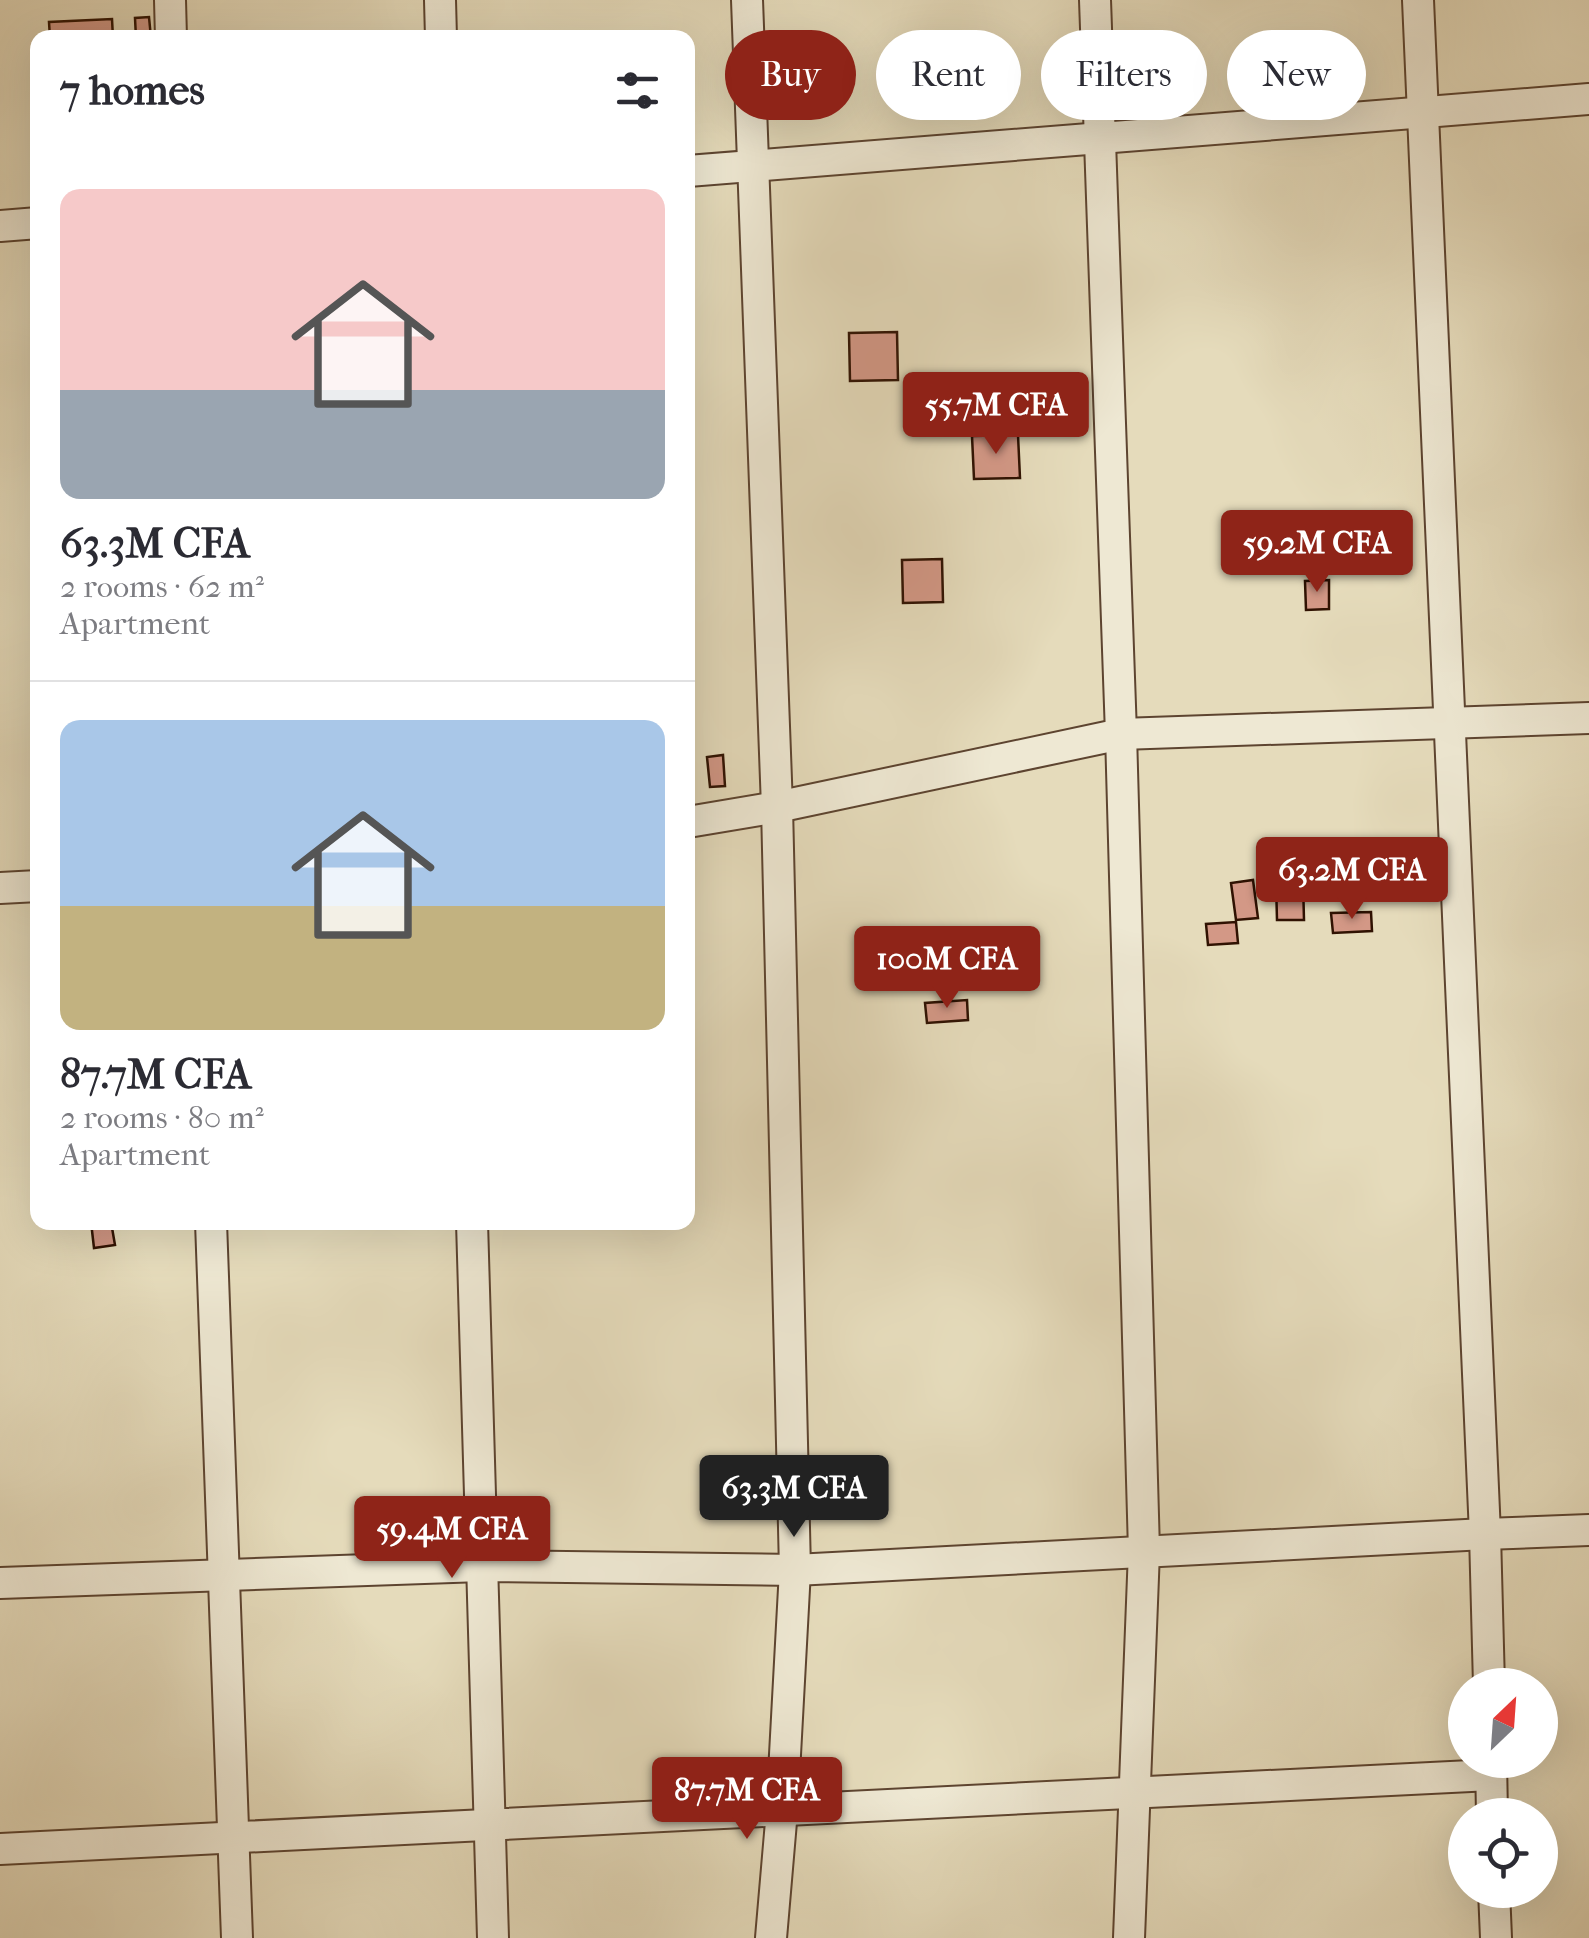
<!DOCTYPE html>
<meta charset="utf-8">
<style>
:root{--surface:#fff;--page:#f7f7f7;--text:#2b2b33;--muted:#7c7c81;--line:#e1e1e2;--accent:#8f2418}
body{margin:0;font-family:"IM FELL French Canon",serif;background:var(--page);color:var(--text);height:100vh;display:flex;flex-direction:column;font-size:38px;white-space:nowrap}
*{box-sizing:border-box;margin:0}
p{font-size:32px;color:var(--muted)}
.icon{flex:none;width:55px;height:55px;fill:none;stroke:currentColor;stroke-width:2;stroke-linecap:round;stroke-linejoin:round}
.map{position:relative;flex:1;overflow:hidden}
.details{position:absolute;left:30px;top:30px;width:665px;height:1200px;display:flex;flex-direction:column;background:var(--surface);border-radius:20px;box-shadow:0 10px 40px #0002}
.details>*{flex:none}
.hud{position:absolute;left:725px;top:30px;width:712px;height:90px;display:flex;gap:20px}
.needle{width:65px;rotate:25deg}
.fabs{position:absolute;left:1448px;top:1668px;display:grid;gap:20px}
.fabs a{display:grid;place-items:center;width:110px;height:110px;border-radius:50%;background:var(--surface);box-shadow:0 10px 40px #0002;font-size:50px}
.price{position:absolute;translate:-50% -85px;padding:0 22px;border-radius:10px;background:var(--accent);color:#fff;font-size:32px;line-height:65px;filter:drop-shadow(0 2px 5px #0008)}
.price::after{content:'';position:absolute;left:50%;top:60px;width:30px;height:22px;margin-left:-15px;background:inherit;clip-path:polygon(0 0,100% 0,50% 100%)}
.price.current{background:#222;color:#fff}
ul{padding:0;list-style:none}
li{display:grid;align-content:center;gap:20px;height:530px;padding:0 30px}
li+li{border-top:2px solid var(--line)}
li span{display:grid;place-items:center;height:310px;border-radius:20px;color:#555}
li>.icon{margin-inline-start:auto}
span .icon{width:180px;height:180px;fill:#fffc;stroke-width:1}
li b{font-size:42px}
h2{display:flex;justify-content:space-between;align-items:center;height:120px;padding:0 30px;font-size:42px}
.tag{padding:0 35px;border-radius:45px;background:var(--surface);box-shadow:0 10px 40px #0002;font-size:35px;line-height:90px}
.tag.current{background:var(--accent);color:#fff}
.map>svg:first-child{display:block}
.building{fill:#d39886;stroke:#301202;stroke-width:2.5}
.lines{fill:none;stroke-linecap:round;stroke-linejoin:round}
.street-casing{stroke:#5d4430;stroke-width:34}
.street{stroke:#eee8d3;stroke-width:30}
</style>
<div class="map">
<svg width="1589" height="1938" viewBox="0 0 1589 1938">
<rect width="100%" height="100%" fill="#e5dbbb"/>
<filter id="stains"><feTurbulence type="fractalNoise" baseFrequency=".002" numOctaves="4"/><feColorMatrix values="0 0 0 0 .2 0 0 0 0 .09 0 0 0 0 .02 0 0 0 .5 -.17"/></filter>
<radialGradient id="worn" r=".72"><stop offset=".6" stop-color="#630" stop-opacity="0"/><stop offset="1" stop-color="#630" stop-opacity=".3"/></radialGradient>
<g class="building">
<polygon points="149,17 151,38 136,38 135,18"/>
<polygon points="112,19 113,38 50,38 49,22"/>
<polygon points="897,332 898,380 850,381 849,333"/>
<polygon points="1018,435 1020,478 974,479 972,436"/>
<polygon points="942,559 943,602 903,603 902,560"/>
<polygon points="1329,580 1329,609 1306,610 1305,581"/>
<polygon points="723,755 725,786 710,787 707,757"/>
<polygon points="1345,847 1346,866 1308,867 1307,849"/>
<polygon points="1253,880 1258,918 1236,920 1231,883"/>
<polygon points="1303,881 1304,920 1277,920 1276,882"/>
<polygon points="1371,912 1372,931 1333,933 1331,913"/>
<polygon points="1236,922 1238,943 1208,945 1206,924"/>
<polygon points="967,1000 968,1020 927,1023 925,1003"/>
<polygon points="91,1222 111,1222 115,1245 94,1248"/>
</g>
<g class="lines">
<g class="street-casing">
<g id="street">
<polyline points="170,0 171,38"/>
<polyline points="440,0 441,38"/>
<polyline points="747,0 777,807 795,1570 782,1810 771,1938"/>
<polyline points="1095,0 1121,734 1144,1551 1129,1938"/>
<polyline points="1418,0 1485,1534 1489,1685"/>
<polyline points="688,171 1589,99"/>
<polyline points="0,226 38,223"/>
<polyline points="688,822 777,807 1121,734 1589,718"/>
<polyline points="0,888 38,886"/>
<polyline points="211,1222 237,1938"/>
<polyline points="472,1222 493,1938"/>
<polyline points="0,1583 481,1566 795,1570 1485,1534 1589,1530"/>
<polyline points="1491,1760 1492,1815"/>
<polyline points="0,1849 1491,1775"/>
<polyline points="1494,1890 1496,1938"/>
</g>
</g>
<use href="#street" class="street"/>
</g>
<rect width="100%" height="100%" filter="url(#stains)"/>
<rect width="100%" height="100%" fill="url(#worn)"/>
</svg>
<div class="fabs">
<a><svg class="needle" viewBox="-14 -14 28 28"><path d="M0-13l5 13h-10z" fill="#e53935"/><path d="M0 13l5-13h-10z" fill="#7c7c81"/></svg></a>
<a><svg class="icon" aria-label="locate" viewBox="0 0 24 24"><circle cx="12" cy="12" r="6"/><path d="M12 2v4M12 18v4M2 12h4M18 12h4"/></svg></a>
</div>
<b class="price" style="left:996px;top:457px">55.7M CFA</b>
<b class="price" style="left:1317px;top:595px">59.2M CFA</b>
<b class="price" style="left:1352px;top:922px">63.2M CFA</b>
<b class="price" style="left:947px;top:1011px">100M CFA</b>
<b class="price current" style="left:794px;top:1540px">63.3M CFA</b>
<b class="price" style="left:452px;top:1581px">59.4M CFA</b>
<b class="price" style="left:747px;top:1842px">87.7M CFA</b>
<div class="hud">
<a class="tag current">Buy</a>
<a class="tag">Rent</a>
<a class="tag">Filters</a>
<a class="tag">New</a>
</div>
<section class="details">
<h2>7 homes<svg class="icon" aria-label="filters" viewBox="0 0 24 24"><path d="M4 7h16M4 17h16"/><circle cx="9" cy="7" r="2"/><circle cx="15" cy="17" r="2"/></svg></h2>
<ul>
<li><span style="background:linear-gradient(#f6c9c9 65%,#9aa5b1 0)"><svg class="icon" aria-label="home" viewBox="0 0 24 24"><path d="M3 11l9-7 9 7M6 9v11h12V9"/></svg></span><div><b>63.3M CFA</b><p>2 rooms · 62 m²</p><p>Apartment</p></div></li>
<li><span style="background:linear-gradient(#a9c7e8 60%,#c2b280 0)"><svg class="icon" aria-label="home" viewBox="0 0 24 24"><path d="M3 11l9-7 9 7M6 9v11h12V9"/></svg></span><div><b>87.7M CFA</b><p>2 rooms · 80 m²</p><p>Apartment</p></div></li>
</ul>
</section>
</div>
